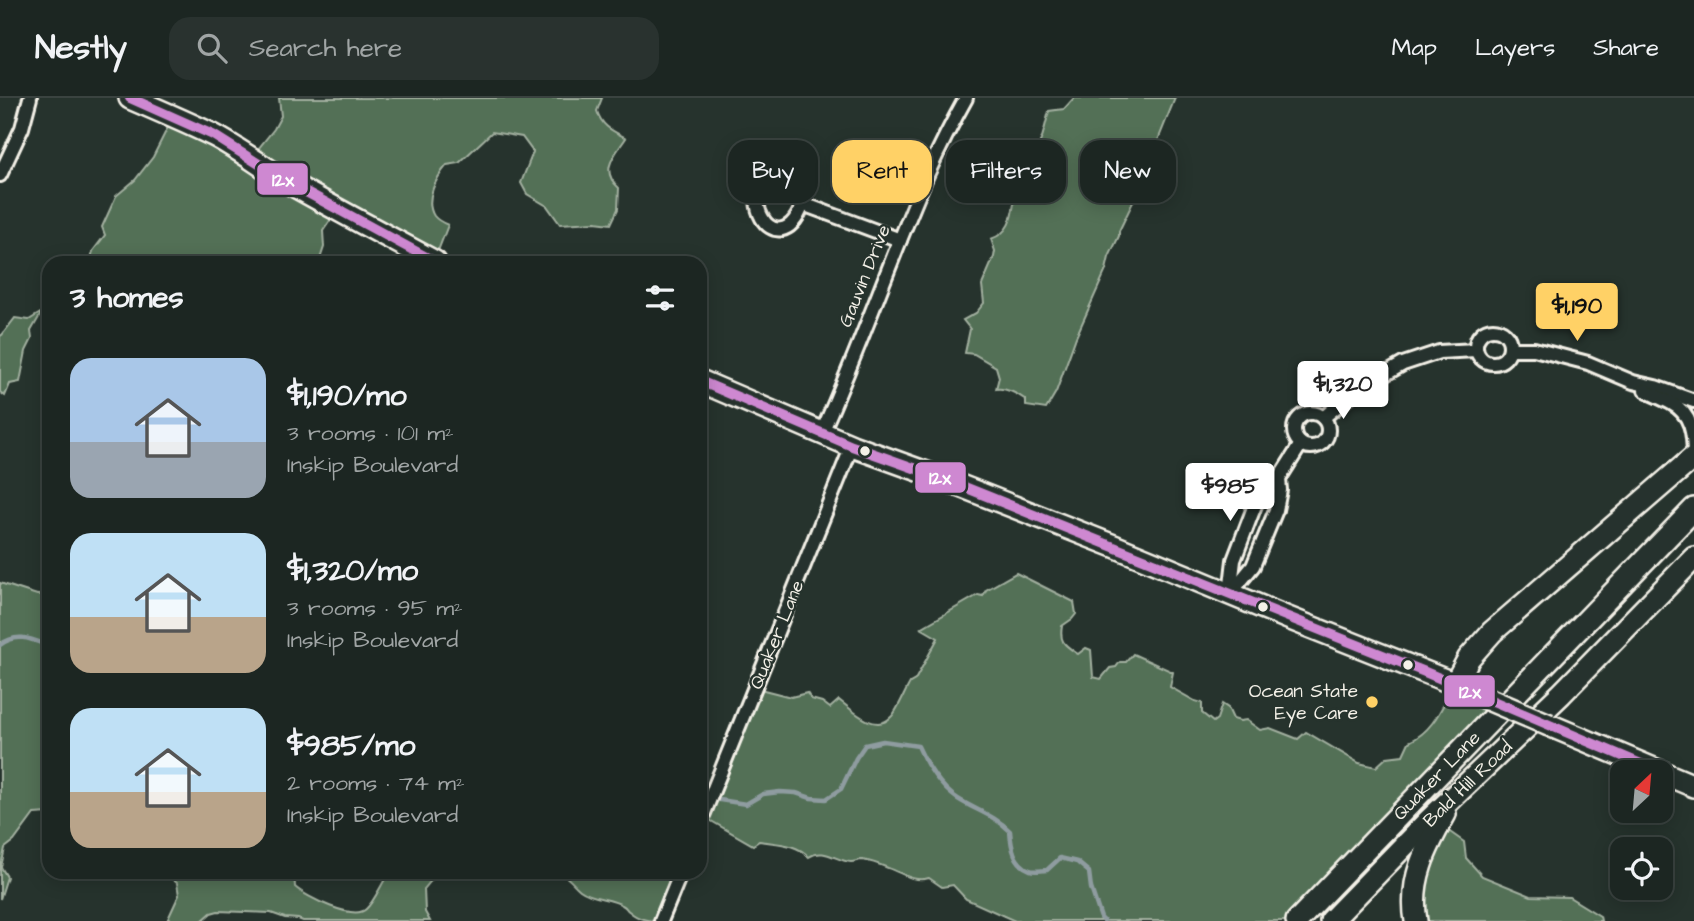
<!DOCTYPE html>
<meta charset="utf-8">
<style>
:root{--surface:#1c2622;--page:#29322f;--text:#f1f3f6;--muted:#a0a5a5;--line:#3a4340;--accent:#ffd166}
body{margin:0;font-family:"Architects Daughter",sans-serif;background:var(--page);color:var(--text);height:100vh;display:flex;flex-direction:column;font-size:26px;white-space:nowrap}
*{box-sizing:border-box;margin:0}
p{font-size:23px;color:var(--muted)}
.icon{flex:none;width:38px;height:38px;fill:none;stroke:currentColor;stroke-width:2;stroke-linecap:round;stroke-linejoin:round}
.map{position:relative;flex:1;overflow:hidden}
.side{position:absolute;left:42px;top:158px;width:665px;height:623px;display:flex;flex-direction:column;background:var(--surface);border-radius:21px;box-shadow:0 4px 18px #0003,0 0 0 2px var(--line)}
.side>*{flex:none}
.banner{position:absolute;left:728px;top:42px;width:665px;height:63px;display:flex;gap:14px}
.needle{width:46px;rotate:26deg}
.tools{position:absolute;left:1610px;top:662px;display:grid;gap:14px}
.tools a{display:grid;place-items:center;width:63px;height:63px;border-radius:14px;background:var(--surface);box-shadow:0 4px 18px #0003,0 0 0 2px var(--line);font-size:35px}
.price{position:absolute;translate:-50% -60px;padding:0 16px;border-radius:7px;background:#fff;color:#222;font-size:23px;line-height:46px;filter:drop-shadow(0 2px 4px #0008)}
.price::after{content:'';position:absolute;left:50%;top:42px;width:21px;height:16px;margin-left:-10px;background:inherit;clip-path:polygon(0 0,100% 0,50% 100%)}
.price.selected{background:var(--accent);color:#111}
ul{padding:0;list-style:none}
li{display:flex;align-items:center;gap:21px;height:175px;padding:0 28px}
li span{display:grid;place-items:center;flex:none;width:196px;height:140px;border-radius:21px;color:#555}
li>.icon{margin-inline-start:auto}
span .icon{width:84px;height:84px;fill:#fffc;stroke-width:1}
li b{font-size:30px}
h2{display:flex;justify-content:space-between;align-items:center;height:84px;padding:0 28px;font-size:30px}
.tag{padding:0 24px;border-radius:21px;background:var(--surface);box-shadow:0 4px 18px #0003,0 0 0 2px var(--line);font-size:24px;line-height:63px}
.tag.selected{background:var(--accent);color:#111}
header{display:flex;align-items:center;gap:42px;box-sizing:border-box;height:98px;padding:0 35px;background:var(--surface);border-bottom:2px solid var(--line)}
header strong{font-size:33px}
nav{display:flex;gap:38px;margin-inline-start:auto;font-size:24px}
.search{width:490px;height:63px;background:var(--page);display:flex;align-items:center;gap:18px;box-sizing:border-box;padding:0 24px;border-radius:21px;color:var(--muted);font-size:26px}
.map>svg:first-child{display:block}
.green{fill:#527057;stroke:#a3b0a0;stroke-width:2}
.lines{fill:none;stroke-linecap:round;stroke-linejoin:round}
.stream{stroke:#8f9ca0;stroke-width:4.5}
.minor-casing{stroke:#f4f1e8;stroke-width:18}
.primary-casing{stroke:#f4f1e8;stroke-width:26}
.minor{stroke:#26332d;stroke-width:12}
.primary{stroke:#26332d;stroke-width:21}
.primary-bridge-casing{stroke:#f4f1e8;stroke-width:26;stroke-linecap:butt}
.primary-bridge{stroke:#26332d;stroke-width:21}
.bus-1-casing{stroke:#26332d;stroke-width:16}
.bus-1{stroke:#ce88d1;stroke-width:10}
.bus-dot{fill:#f4f1e8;stroke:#26332d;stroke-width:2.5}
.poi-dot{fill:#ffd166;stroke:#26332d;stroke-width:2.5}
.labels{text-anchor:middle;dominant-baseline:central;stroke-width:5;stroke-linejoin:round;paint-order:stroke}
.street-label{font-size:19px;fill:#f4f1e8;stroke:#26332d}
.poi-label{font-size:19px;fill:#f4f1e8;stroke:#26332d;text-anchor:end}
.line-badge{stroke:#26332d;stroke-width:2.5}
.badge-label{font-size:19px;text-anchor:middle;font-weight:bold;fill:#fff}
</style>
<header>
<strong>Nestly</strong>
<div class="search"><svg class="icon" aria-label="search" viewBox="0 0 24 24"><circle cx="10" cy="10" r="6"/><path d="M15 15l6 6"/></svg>Search here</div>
<nav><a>Map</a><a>Layers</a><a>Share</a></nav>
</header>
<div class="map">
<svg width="1694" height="823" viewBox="0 0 1694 823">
<rect width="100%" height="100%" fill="#26332d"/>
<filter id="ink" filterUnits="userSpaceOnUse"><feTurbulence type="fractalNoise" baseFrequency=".0143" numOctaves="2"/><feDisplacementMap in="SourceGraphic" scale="14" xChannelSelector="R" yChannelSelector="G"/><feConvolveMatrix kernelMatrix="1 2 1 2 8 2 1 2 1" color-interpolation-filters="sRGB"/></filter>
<g filter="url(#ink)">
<g class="green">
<path d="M279 0H602L597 13C602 29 613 33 626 40 614 58 599 72 619 90L618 111 611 126 595 124 560 126 547 108 527 96 521 85 533 54 522 39 492 34 459 65 447 67C436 80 424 102 434 118 438 123 443 125 448 127L436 158 338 111 323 133 324 149 319 164H90L93 153 105 137 102 129 116 98 135 82 153 59 173 19 254 56 274 31 281 18Z"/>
<path d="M1074 0H1175L1133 104 1119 133V138L1109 159 1106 172 1076 239 1056 294 1046 311 1026 308V302C1018 296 1005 289 996 291L999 279 996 269 974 256 965 255 970 231 963 222 976 215 984 205 982 187 994 159 995 153 991 141C1013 134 1012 114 1016 94L1007 83V72L1002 66C1041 61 1040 47 1049 13L1064 11Z"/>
<polygon points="42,214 31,233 32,241 26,253 20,284 10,286 5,298 0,294 0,238 2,237 15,220 29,222"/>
<path d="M1016 475 1074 504 1076 516 1072 521 1062 528C1059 545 1065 547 1078 556L1086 550 1091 552 1093 579 1101 581 1110 570 1116 569 1120 564H1126L1133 556 1173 574 1170 589 1195 603 1202 605V615L1213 624 1217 621 1222 606 1228 610 1233 621 1240 623 1246 622 1260 632 1270 630 1298 641 1306 634 1359 665 1376 669 1387 659 1403 657 1409 644C1433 633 1441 611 1453 589L1495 605 1295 823H1015L966 801 953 787 942 789 929 780C913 785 903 775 888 770 881 767 870 763 862 762 858 762 855 764 851 764 836 763 824 749 809 759 796 745 777 746 759 743L753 747 706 720 700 728V683L710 687 756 590 791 599 807 595 811 601 822 604 830 610 839 602C852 612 875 636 891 619 897 614 905 593 910 585L915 582 938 540 921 530 978 497 983 498 986 492Z"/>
<polygon points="0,485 37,497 49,496 49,715 34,716 14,743 5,750 1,769 7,779 0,801"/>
<polygon points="1440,727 1464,744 1466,760 1482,778 1531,798 1569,799 1600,818 1601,823 1417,823"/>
<path d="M163 774H294L295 789C306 799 354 823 366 811 374 804 381 787 387 778L388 774H425L435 778 424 791 425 814 430 823H303L298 821 285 820 271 815 218 813 211 815 202 823H167L179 797 177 785Z"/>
<path d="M554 774H681L661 823C650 823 639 822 630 814 624 810 628 810 622 807 610 800 592 801 580 792 571 785 568 776 554 774Z"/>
</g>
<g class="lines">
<g class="stream">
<path d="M0 547C17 534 31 541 49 548"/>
<path d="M700 699 746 706 763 696 780 694 796 695 811 700 826 701 841 691 856 660 865 647 883 643 918 648C926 667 941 690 958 701 977 713 994 717 1010 733 1011 748 1014 766 1030 772 1034 774 1042 772 1047 772L1060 760 1077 764 1089 774 1091 790 1101 820 1104 823"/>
</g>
<g class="minor-casing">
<g id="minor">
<polyline points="0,77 22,30 30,0"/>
<path d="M803 106C778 173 724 89 787 68 810 76 808 85 803 106L900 142"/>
<circle cx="1493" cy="248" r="17"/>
<polyline points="1510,251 1534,251 1588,265 1633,284 1655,289 1694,303"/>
<path d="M1645 292C1653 297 1662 300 1671 305 1692 316 1694 336 1694 359"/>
<circle cx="1311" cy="332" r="17"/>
<polyline points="1323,320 1354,294 1403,266 1439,254 1476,252"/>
<path d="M822 334C860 250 890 162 927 77 939 51 952 25 966 0"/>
<polyline points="1230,496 1234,462 1255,407 1268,388 1279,381 1301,346"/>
<polyline points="1230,496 1253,468 1276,412 1280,392 1279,381"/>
<polyline points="700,725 852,348"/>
<polyline points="661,823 681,774"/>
</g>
</g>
<g class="primary-casing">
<g id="primary">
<path d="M130 0C158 12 186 24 213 37 238 50 261 68 286 83 335 111 385 137 435 164"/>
<polyline points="700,283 852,348 935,378 1114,448 1288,520 1455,586 1483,599"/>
<polyline points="1455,586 1469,560 1492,534 1694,359"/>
<polyline points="1549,627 1694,688"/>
<polyline points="1297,823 1694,411"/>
<polyline points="1331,823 1429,722 1561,596 1694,460"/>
<path d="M1416 823C1409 782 1426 750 1445 716"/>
</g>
</g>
<use href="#minor" class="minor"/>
<use href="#primary" class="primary"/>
<g class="primary-bridge-casing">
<polyline id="primary-bridge" points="1483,599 1549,627"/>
</g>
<use href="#primary-bridge" class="primary-bridge"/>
<g class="bus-1-casing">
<g id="bus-1">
<polyline points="130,0 213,37 286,83 435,164"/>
<polyline points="700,283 852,348 942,380 1425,574 1660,674"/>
</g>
</g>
<use href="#bus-1" class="bus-1"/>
</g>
</g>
<g class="bus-dot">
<circle cx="865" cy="353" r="6"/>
<circle cx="1263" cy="509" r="6"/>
<circle cx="1408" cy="567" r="6"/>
</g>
<circle class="poi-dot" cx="1372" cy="604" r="7"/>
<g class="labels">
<g class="street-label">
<text transform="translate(865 178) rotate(-68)">Gauvin Drive</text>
<text transform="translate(777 537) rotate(-68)">Quaker Lane</text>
<text transform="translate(1437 678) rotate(-46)">Quaker Lane</text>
<text transform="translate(1468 686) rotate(-44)">Bald Hill Road</text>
</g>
<g class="poi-label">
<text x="1358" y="593">Ocean State<tspan x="1358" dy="22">Eye Care</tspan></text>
</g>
</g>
<g class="line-badge">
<rect x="256" y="64" width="53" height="34" rx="7" fill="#ce88d1"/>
<rect x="914" y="363" width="53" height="33" rx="7" fill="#ce88d1"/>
<rect x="1443" y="576" width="53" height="34" rx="7" fill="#ce88d1"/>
</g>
<g class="badge-label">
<text x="283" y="88">12x</text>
<text x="940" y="386">12x</text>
<text x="1470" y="600">12x</text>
</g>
</svg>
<div class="tools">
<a><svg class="needle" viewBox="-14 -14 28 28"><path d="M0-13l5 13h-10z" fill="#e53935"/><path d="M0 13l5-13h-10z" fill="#a0a5a5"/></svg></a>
<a><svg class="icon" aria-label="locate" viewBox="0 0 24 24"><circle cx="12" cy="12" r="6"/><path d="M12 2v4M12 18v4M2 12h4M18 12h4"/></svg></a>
</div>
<b class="price selected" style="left:1577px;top:245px">$1,190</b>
<b class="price" style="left:1343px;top:323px">$1,320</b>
<b class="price" style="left:1230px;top:425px">$985</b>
<div class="banner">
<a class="tag">Buy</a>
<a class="tag selected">Rent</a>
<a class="tag">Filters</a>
<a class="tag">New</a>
</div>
<section class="side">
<h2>3 homes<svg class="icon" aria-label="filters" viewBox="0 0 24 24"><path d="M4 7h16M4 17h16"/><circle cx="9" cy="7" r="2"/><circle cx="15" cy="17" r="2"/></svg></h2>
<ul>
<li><span style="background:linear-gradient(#a9c7e8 60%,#9aa5b1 0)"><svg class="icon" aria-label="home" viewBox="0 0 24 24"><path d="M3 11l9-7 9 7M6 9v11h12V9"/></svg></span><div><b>$1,190/mo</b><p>3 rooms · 101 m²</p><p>Inskip Boulevard</p></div></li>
<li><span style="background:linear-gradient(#bfe0f5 60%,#b9a48a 0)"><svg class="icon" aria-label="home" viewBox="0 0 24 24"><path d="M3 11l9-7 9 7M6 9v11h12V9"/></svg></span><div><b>$1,320/mo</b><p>3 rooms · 95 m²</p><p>Inskip Boulevard</p></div></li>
<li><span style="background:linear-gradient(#bfe0f5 60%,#b9a48a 0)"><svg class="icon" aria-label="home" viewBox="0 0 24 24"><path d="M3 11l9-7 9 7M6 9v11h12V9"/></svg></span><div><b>$985/mo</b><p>2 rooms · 74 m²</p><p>Inskip Boulevard</p></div></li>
</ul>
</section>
</div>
